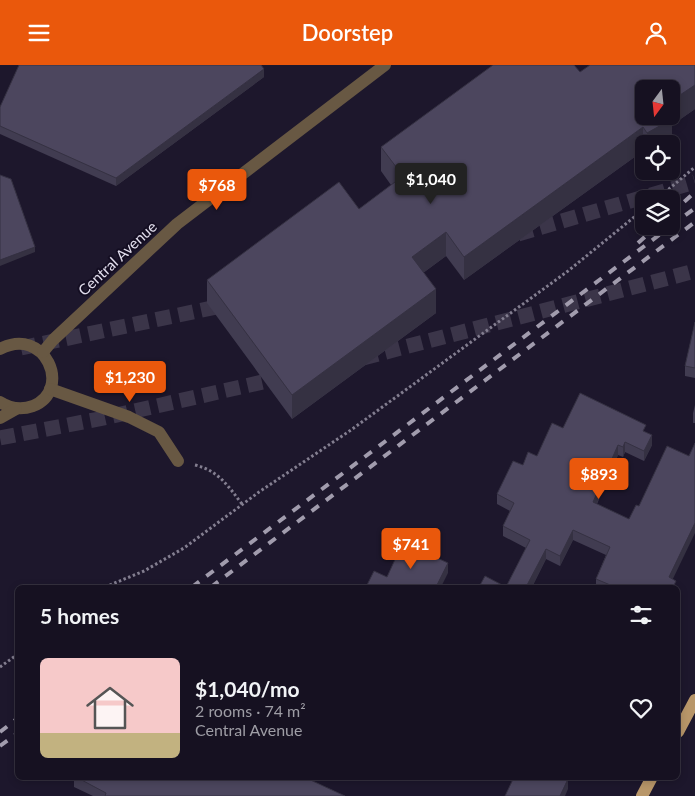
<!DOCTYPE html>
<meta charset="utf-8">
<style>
:root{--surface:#161121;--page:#1f1a2a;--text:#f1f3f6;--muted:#9e9da5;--line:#35313f;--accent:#ea580c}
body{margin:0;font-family:Lato,sans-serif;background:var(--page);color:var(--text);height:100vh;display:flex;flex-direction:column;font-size:19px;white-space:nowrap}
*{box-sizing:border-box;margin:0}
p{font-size:16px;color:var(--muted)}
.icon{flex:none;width:28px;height:28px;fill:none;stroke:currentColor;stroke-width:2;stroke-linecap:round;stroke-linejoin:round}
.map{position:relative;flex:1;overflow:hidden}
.side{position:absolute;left:15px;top:520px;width:665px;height:195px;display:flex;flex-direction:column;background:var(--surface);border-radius:8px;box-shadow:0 2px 8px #0003,0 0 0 1px var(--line)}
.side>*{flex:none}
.needle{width:32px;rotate:195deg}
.controls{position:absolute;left:635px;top:15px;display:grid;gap:10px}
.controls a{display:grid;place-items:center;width:45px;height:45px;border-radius:8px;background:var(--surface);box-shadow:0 2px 8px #0003,0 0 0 1px var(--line);font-size:25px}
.price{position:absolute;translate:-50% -42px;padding:0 11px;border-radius:5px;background:var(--accent);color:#fff;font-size:16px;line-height:32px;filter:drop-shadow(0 1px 2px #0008)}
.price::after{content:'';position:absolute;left:50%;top:30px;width:15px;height:11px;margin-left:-8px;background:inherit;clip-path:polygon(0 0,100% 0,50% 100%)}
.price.active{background:#222;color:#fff}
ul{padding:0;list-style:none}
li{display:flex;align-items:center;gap:15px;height:125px;padding:0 25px}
li span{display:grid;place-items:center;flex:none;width:140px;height:100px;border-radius:8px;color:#555}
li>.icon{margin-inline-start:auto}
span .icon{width:60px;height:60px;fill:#fffc;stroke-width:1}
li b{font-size:21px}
h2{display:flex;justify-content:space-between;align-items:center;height:60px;padding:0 25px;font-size:21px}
header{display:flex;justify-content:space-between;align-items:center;height:65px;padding:0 25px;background:var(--accent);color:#fff;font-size:22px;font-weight:600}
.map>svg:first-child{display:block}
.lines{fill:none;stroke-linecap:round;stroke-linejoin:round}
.highway-tunnel{stroke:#3b3549;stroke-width:15;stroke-dasharray:15 8;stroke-linecap:butt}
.path{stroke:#837e90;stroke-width:3;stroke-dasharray:2.5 2.5;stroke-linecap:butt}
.minor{stroke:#685843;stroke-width:12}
.major{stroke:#b89669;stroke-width:12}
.rail{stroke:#a19cad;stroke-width:4;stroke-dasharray:9 9;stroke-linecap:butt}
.wall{fill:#413c51}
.shaded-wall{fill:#353142}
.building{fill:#4c465e;stroke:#353142}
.labels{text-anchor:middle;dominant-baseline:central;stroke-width:4;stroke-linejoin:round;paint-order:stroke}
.street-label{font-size:15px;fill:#e2deed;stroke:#140e22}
</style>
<header><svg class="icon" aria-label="menu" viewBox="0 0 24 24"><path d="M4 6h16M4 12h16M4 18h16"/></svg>Doorstep<svg class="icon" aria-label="person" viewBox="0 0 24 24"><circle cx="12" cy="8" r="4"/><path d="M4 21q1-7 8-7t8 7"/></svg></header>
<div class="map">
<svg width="695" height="731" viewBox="0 0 695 731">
<rect width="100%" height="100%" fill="#1d172c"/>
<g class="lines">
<g class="highway-tunnel">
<polyline points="518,169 695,117"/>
<polyline points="21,283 231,239"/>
<polyline points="363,293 695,206"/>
<polyline points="0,373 99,354 285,312"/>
</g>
<g class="path">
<polyline points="657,134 695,102"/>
<path d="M195 400C219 406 228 421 242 439"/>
<polyline points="105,522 144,506 184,483 259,427 351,365 568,206 644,144"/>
<polyline points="0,602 18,589"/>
</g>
<g class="minor">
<path d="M0 284C45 260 73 325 33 341 21 345 11 344 0 337"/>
<polyline points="43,287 53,275 177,159 385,0"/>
<polyline points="50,324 129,352 159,367 178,396"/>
<polyline points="0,353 16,344"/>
</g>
<g class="major">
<polyline points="678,667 695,635"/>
<polyline points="642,731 652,712"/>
</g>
<g class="rail">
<polyline points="671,149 695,127"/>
<polyline points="671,161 695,143"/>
<polyline points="638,178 657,161"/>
<polyline points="192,522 671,161"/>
<polyline points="211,522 695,157"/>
<polyline points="0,667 18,653"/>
<polyline points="0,681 18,668"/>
</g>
</g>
<g class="wall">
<polygon points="695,0 695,44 672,60 672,77 669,79 644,79 644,87 643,86 464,215 446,191 423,208 436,248 292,354 207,238 207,215 359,144 391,120 381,106 381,82 580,7"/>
<polygon points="264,12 116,121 0,69 0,42"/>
<polygon points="695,257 695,313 685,311 685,301"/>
<polygon points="695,340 695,358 693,358 693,348"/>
<polygon points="563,363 646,367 652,380 644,396 625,387 623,392 618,390 597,439 673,514 676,522 596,522 596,514 606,490 573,475 560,501 546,494 532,522 479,522 506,522 526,483 503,471 503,461 510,446 497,439 497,429 523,400 537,391"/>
<polygon points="74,712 304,712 345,731 93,731 74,722"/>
</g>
<g class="shaded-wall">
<polygon points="264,4 264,12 116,121 116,113"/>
<polygon points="695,20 695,44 672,60 672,77 669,79 647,79 647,68 664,51 671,51 671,36"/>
<polygon points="643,62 643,86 464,215 464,192"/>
<polygon points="446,167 446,191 412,216 412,192"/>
<polygon points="35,182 35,187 0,201 0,195"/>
<polygon points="436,224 436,248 292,354 292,330"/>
<polygon points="652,370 652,380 644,396 644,386"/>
<polygon points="625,377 625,387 623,392 623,382"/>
<polygon points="618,380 618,390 593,447 593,437"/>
<polygon points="695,458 695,468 669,522 669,512"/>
<polygon points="573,465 573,475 560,501 560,491"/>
<polygon points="546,484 546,494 532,522 526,522"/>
<polygon points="448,498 448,508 441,522 436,522"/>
<polygon points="568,714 568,724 565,731 560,731"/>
</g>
<g class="building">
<polygon points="19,0 261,0 264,4 116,113 0,61 0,42"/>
<polygon points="493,0 574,0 580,7 590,0 695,0 695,20 671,36 671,24 644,24 644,51 670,51 672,54 647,68 643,62 464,192 446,167 412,192 436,224 292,330 207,215 339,117 359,144 403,111 381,82"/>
<polygon points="0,110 11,114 35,182 0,195"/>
<polygon points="695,257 695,303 685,301"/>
<polygon points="580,328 646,360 643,366 652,370 644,386 625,377 623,382 618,380 593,437 629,454 636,440 639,441 667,381 689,391 695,378 695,458 669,512 676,516 673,522 615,522 596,514 610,482 573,465 560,491 546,484 526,522 479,522 485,511 506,522 530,475 503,461 514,438 497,429 513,396 523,400 528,387 537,391 552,358 563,363"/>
<polygon points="403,477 448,498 436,522 366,522 374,506 387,512"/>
<polygon points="76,712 304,712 345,731 105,731 106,728"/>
<polygon points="514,712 565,712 568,714 560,731 505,731"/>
</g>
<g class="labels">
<g class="street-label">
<text transform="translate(117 193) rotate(-43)">Central Avenue</text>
</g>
</g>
</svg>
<div class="controls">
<a><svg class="needle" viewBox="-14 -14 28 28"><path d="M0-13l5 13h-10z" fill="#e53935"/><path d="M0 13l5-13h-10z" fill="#9e9da5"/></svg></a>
<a><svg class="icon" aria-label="locate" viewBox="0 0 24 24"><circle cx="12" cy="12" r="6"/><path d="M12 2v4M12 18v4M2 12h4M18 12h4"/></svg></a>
<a><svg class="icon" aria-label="layers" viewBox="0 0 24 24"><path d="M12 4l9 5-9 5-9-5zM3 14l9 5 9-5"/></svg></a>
</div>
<b class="price active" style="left:431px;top:140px">$1,040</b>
<b class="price" style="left:217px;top:146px">$768</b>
<b class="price" style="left:130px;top:338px">$1,230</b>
<b class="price" style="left:599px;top:435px">$893</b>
<b class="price" style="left:411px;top:505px">$741</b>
<section class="side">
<h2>5 homes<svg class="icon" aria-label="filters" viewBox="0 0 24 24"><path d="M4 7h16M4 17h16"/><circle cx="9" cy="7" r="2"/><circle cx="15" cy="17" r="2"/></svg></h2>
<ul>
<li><span style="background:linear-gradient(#f6c9c9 75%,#c2b280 0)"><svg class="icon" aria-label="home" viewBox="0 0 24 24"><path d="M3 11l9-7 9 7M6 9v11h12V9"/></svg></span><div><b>$1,040/mo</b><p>2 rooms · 74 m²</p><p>Central Avenue</p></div><svg class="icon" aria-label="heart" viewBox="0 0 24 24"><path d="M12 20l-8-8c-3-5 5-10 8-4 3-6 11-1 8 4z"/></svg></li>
</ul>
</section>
</div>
